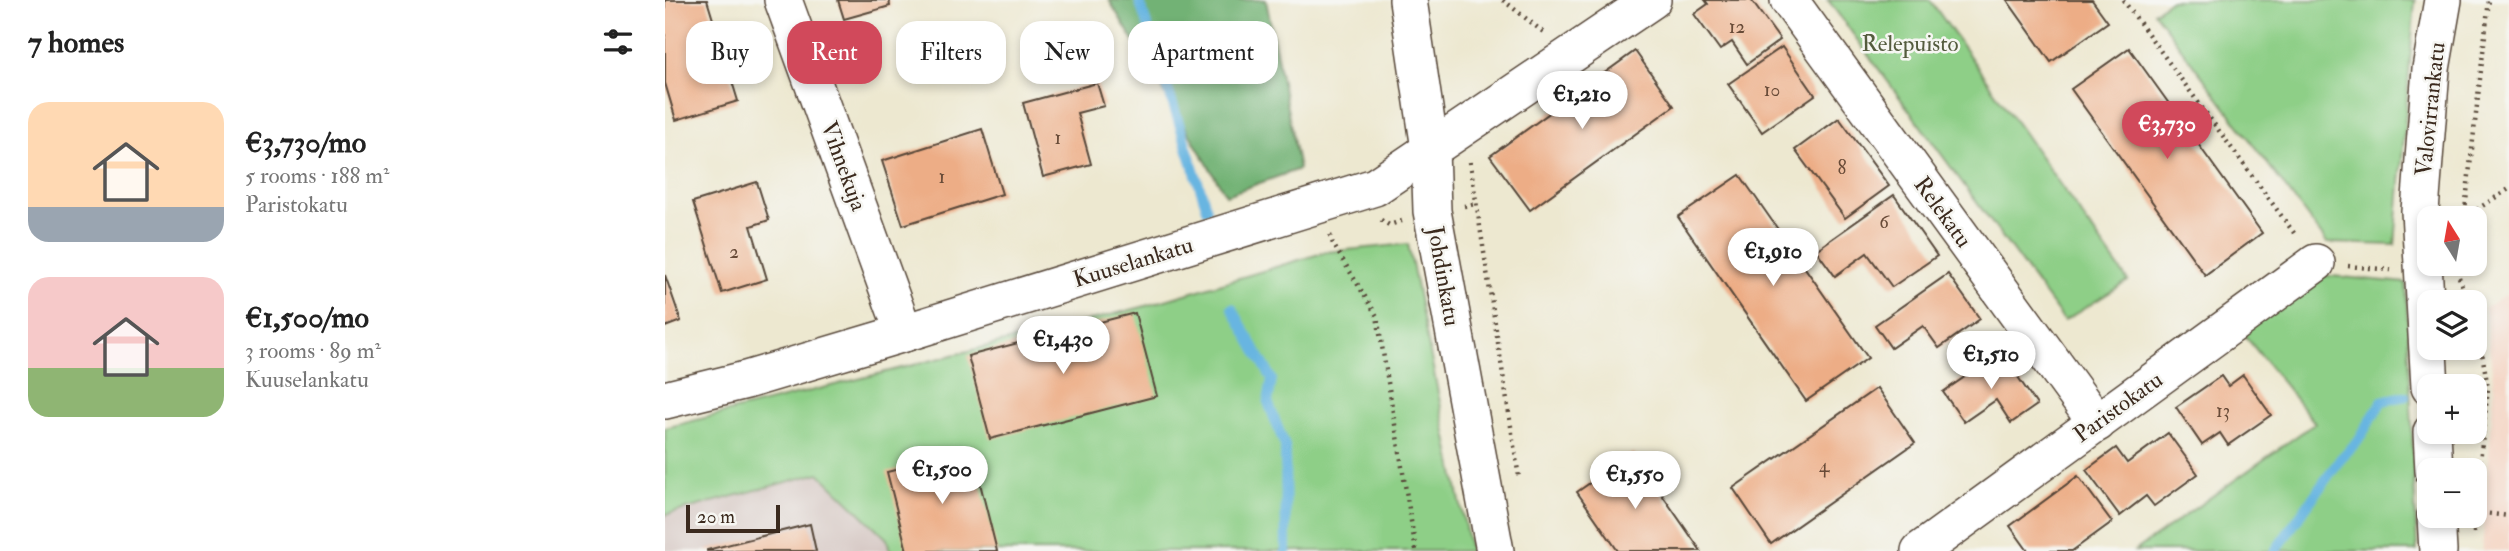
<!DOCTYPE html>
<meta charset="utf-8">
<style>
:root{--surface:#fff;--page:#f6f6f6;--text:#222;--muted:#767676;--accent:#d1495b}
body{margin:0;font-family:"IM FELL Double Pica",serif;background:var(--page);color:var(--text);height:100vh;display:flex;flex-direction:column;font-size:26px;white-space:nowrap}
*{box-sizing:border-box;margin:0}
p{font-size:23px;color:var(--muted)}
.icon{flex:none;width:38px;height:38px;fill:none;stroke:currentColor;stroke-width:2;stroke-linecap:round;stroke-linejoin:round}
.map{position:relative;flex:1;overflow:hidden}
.side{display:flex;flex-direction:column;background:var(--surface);width:665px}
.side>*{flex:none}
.banner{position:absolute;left:21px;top:21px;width:665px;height:63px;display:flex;gap:14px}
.needle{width:46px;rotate:349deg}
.fabs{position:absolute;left:1752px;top:206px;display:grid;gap:14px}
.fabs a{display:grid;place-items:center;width:70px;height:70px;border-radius:14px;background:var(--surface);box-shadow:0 4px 10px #0003;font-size:35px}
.scale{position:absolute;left:21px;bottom:18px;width:94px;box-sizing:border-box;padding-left:7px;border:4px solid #3b2a1e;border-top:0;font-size:19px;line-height:24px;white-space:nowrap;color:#3b2a1e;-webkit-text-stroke:5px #f6f6f2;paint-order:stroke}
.price{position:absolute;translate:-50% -60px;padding:0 16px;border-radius:24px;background:#fff;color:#222;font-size:23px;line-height:46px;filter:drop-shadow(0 2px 4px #0008)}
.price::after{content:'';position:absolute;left:50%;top:42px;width:21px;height:16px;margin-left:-10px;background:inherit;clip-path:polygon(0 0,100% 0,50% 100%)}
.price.active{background:var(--accent);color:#fff}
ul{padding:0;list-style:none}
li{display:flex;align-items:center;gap:21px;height:175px;padding:0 28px}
li span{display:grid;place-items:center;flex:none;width:196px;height:140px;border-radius:21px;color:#555}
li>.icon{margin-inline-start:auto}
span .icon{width:84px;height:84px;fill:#fffc;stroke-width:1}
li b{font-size:30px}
h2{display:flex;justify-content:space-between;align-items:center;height:84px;padding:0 28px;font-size:30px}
.tag{padding:0 24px;border-radius:21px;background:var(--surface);box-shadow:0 4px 10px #0003;font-size:24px;line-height:63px}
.tag.active{background:var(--accent);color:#fff}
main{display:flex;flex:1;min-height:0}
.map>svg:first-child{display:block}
.built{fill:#f4d3c1}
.industrial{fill:#d0c0bc}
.green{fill:#8ecf87;stroke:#647c52;stroke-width:2}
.forest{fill:#72b274;stroke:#566e49;stroke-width:2}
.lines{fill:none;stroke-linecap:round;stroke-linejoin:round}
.stream{stroke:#68b5e1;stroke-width:10}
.building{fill:#edad86}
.minor-casing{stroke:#564639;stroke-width:40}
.path{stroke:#564639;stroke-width:4.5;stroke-dasharray:2 5;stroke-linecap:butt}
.minor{stroke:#fff;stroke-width:37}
.labels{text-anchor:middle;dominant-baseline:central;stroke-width:5;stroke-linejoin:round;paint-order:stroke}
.number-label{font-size:19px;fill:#684b38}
.park-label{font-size:23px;fill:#545c3e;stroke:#f6f6f2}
.street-label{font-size:23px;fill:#3b2a1e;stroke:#f6f6f2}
</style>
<main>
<section class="side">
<h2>7 homes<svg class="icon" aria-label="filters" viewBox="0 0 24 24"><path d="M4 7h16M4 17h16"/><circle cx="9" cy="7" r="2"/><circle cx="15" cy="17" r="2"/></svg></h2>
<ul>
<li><span style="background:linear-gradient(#ffd9b3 75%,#9aa5b1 0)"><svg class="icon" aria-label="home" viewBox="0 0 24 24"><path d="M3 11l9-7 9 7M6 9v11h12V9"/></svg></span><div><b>€3,730/mo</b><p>5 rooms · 188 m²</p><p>Paristokatu</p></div></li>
<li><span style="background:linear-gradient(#f6c9c9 65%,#8fb573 0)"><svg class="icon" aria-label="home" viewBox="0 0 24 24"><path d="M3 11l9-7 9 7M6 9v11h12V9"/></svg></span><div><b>€1,500/mo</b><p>3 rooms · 89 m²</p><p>Kuuselankatu</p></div></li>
</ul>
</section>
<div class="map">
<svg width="1844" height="551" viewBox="0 0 1844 551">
<rect width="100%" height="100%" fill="#f6f6f2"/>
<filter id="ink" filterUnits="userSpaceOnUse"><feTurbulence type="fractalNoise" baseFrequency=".0143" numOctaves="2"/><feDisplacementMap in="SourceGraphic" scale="14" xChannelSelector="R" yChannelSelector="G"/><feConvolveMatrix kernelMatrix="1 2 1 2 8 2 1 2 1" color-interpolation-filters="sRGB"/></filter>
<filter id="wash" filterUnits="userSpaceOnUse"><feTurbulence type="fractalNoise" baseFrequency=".00686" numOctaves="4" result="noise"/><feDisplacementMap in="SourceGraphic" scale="28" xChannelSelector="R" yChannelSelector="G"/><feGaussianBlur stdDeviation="1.57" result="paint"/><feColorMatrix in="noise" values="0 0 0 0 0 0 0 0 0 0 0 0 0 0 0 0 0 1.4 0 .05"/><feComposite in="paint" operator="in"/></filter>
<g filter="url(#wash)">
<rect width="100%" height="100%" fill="#ede8d0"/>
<polygon class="built" points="1844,292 1844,551 1817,551 1829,388 1820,308"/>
<polygon class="industrial" points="154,473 222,539 225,551 0,551 0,515"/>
<g class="green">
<polygon points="1163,0 1265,0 1463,281 1399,321"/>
<polygon points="1505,0 1750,0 1730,245 1662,243 1489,12"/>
<polygon points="743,244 805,551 225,551 222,539 154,473 0,515 0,428 477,307 661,252"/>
<polygon points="1656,275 1741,283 1752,551 1470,551 1650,423 1577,332"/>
</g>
<polygon class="forest" points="444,0 601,0 634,169 561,195"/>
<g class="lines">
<g class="stream">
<polyline points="474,0 542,209"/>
<polyline points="567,308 607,379 603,402 620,446 621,551"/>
<polyline points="1807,387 1808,387"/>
<polyline points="1610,551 1676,458 1693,441 1717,401 1740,396"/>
</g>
</g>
<g id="blocks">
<g class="building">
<polygon points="0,0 42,0 73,101 11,120 0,83"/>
<polygon points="173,0 224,0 225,6 179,19"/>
<polygon points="1040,0 1086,0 1115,40 1082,64 1067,42 1055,50 1029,14 1043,4"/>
<polygon points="1342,0 1427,0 1443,22 1386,62"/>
<polygon points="1117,47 1150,95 1097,132 1063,84"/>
<polygon points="1464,48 1597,233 1540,275 1406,89"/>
<polygon points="970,51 1009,106 865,210 825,156"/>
<polygon points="432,83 439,106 412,113 426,164 378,177 358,103"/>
<polygon points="1174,118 1224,186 1180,218 1130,150"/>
<polygon points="317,129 337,194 238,225 217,161"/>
<polygon points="1075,175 1203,358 1141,401 1013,217"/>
<polygon points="92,182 104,220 86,226 102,279 57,293 28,202"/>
<polygon points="1229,195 1272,256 1227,287 1202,253 1170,276 1151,250"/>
<polygon points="1283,274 1315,319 1274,348 1258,326 1226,348 1210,325"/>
<polygon points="0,275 16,321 0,327"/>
<polygon points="470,313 492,396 325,439 303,356"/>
<polygon points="1336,352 1372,405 1346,423 1331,400 1299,422 1278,392"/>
<polygon points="1578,375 1606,415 1563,445 1555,433 1537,445 1511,407 1556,376 1563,386"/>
<polygon points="1212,388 1250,443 1106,544 1068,488"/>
<polygon points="1503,433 1533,474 1489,506 1481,496 1455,516 1421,470 1451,448 1462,463"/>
<polygon points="307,451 332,551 242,551 222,472"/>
<polygon points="968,453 1036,551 953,551 912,492"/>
<polygon points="1413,476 1447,522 1407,551 1363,551 1345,526"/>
<polygon points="145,524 151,551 42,551 42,550"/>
</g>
</g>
</g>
<g filter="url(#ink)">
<use href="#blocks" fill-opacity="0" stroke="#564639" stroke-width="2"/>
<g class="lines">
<g class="minor-casing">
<g id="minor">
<polyline points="118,0 239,333"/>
<polyline points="743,0 765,149 767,211 830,551"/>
<polyline points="1124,0 1432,423"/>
<polyline points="1765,387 1755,211 1766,69 1778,0"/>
<polyline points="0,400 81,380 239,333 710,187 987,0"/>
<polyline points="1767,432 1769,471"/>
<polyline points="1771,516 1773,551"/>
<polyline points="1255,551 1651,263"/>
</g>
</g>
<g class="path">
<polyline points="838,0 878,32"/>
<polyline points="1458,0 1632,237"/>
<polyline points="805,162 854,478"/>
<polyline points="799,206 811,204"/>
<polyline points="1800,217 1844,189"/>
<polyline points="1799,219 1824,0"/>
<polyline points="716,220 724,225 737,221"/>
<polyline points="665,235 668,244 712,316 751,551"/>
<polyline points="1683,266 1726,270"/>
<polyline points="1794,277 1803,303"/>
<polyline points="1810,321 1814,336 1823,388 1810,508"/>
<polyline points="1810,512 1844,516"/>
<polyline points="1809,533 1809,516"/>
</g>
<use href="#minor" class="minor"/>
</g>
</g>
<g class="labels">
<g class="number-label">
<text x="1072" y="27">12</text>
<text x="1107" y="90">10</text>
<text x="393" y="138">1</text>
<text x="1177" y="168">8</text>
<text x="277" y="177">1</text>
<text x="1219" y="222">6</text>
<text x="69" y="252">2</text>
<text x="1558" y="411">13</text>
<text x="1159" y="466">4</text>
</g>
<g class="park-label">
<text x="1245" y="43">Relepuisto</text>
</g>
<g class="street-label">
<text transform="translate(1765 109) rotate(-84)">Valovirrankatu</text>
<text transform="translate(179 166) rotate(70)">Vihnekuja</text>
<text transform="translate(1278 212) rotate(54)">Relekatu</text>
<text transform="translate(468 262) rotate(-17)">Kuuselankatu</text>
<text transform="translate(779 276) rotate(80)">Johdinkatu</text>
<text transform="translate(1453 407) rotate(-36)">Paristokatu</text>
</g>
</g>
</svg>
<div class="fabs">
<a><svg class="needle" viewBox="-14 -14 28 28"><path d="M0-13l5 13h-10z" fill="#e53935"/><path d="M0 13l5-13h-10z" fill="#767676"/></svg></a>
<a><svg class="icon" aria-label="layers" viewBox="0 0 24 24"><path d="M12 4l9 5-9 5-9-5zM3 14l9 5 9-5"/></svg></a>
<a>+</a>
<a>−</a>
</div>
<div class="scale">20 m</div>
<b class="price" style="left:917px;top:131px">€1,210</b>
<b class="price active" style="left:1502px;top:161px">€3,730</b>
<b class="price" style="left:1108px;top:288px">€1,910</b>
<b class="price" style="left:398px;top:376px">€1,430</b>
<b class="price" style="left:1326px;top:391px">€1,510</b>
<b class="price" style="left:277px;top:506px">€1,500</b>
<b class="price" style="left:970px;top:511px">€1,550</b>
<div class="banner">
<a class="tag">Buy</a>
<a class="tag active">Rent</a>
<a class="tag">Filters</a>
<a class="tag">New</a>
<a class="tag">Apartment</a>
</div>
</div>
</main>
